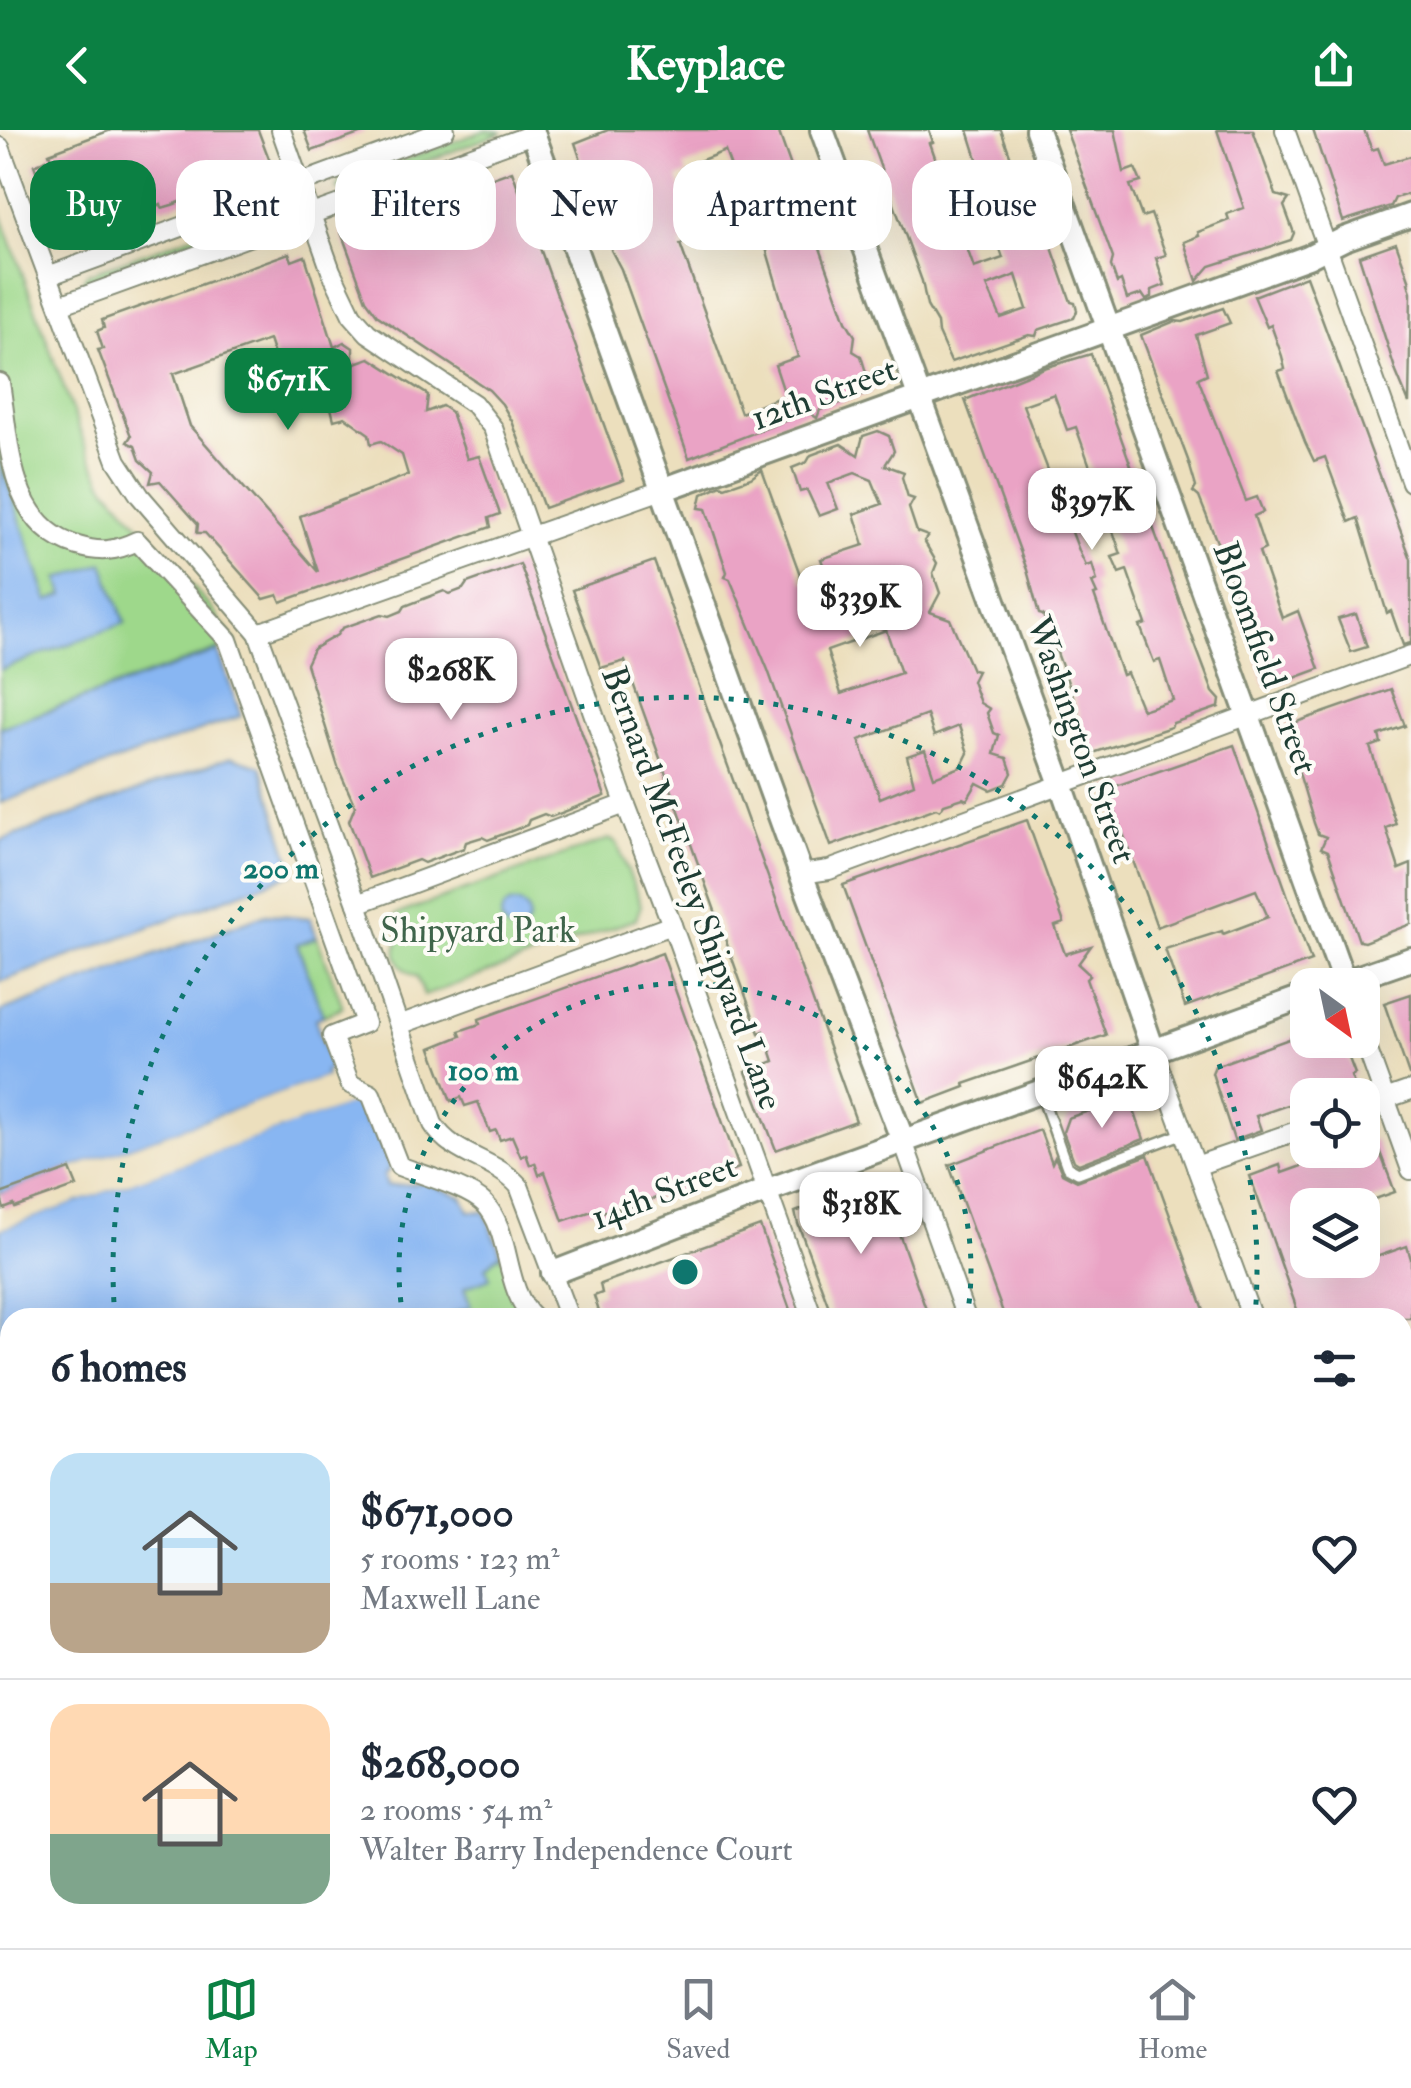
<!DOCTYPE html>
<meta charset="utf-8">
<style>
:root{--surface:#fff;--page:#f6f6f7;--text:#1f2937;--muted:#747a83;--line:#e0e1e3;--accent:#0b8043}
body{margin:0;font-family:"IM FELL Double Pica",serif;background:var(--page);color:var(--text);height:100vh;display:flex;flex-direction:column;font-size:38px;white-space:nowrap}
*{box-sizing:border-box;margin:0}
p{font-size:32px;color:var(--muted)}
.icon{flex:none;width:55px;height:55px;fill:none;stroke:currentColor;stroke-width:2;stroke-linecap:round;stroke-linejoin:round}
.map{position:relative;flex:1;overflow:hidden}
.panel{position:absolute;left:0px;top:1178px;width:1412px;height:642px;display:flex;flex-direction:column;background:var(--surface);border-radius:30px 30px 0 0;box-shadow:0 10px 40px #0002}
.panel>*{flex:none}
.top-card{position:absolute;left:30px;top:30px;width:1352px;height:90px;display:flex;gap:20px}
.needle{width:65px;rotate:147deg}
.buttons{position:absolute;left:1290px;top:838px;display:grid;gap:20px}
.buttons a{display:grid;place-items:center;width:90px;height:90px;border-radius:20px;background:var(--surface);box-shadow:0 10px 40px #0002;font-size:50px}
.price{position:absolute;translate:-50% -85px;padding:0 22px;border-radius:20px;background:#fff;color:#222;font-size:32px;line-height:65px;filter:drop-shadow(0 2px 5px #0008)}
.price::after{content:'';position:absolute;left:50%;top:60px;width:30px;height:22px;margin-left:-15px;background:inherit;clip-path:polygon(0 0,100% 0,50% 100%)}
.price.selected{background:var(--accent);color:#fff}
ul{padding:0;list-style:none}
li{display:flex;align-items:center;gap:30px;height:250px;padding:0 50px}
li+li{border-top:2px solid var(--line)}
li span{display:grid;place-items:center;flex:none;width:280px;height:200px;border-radius:30px;color:#555}
li>.icon{margin-inline-start:auto}
span .icon{width:120px;height:120px;fill:#fffc;stroke-width:1}
li b{font-size:42px}
h2{display:flex;justify-content:space-between;align-items:center;height:120px;padding:0 50px;font-size:42px}
.chip{padding:0 35px;border-radius:30px;background:var(--surface);box-shadow:0 10px 40px #0002;font-size:35px;line-height:90px}
.chip.selected{background:var(--accent);color:#fff}
header{display:flex;justify-content:space-between;align-items:center;height:130px;padding:0 50px;background:var(--accent);color:#fff;font-size:45px;font-weight:800}
.menu{display:flex;justify-content:space-around;align-items:center;height:140px;border-top:2px solid var(--line);background:var(--surface);font-size:28px;color:var(--muted)}
.menu a{display:grid;justify-items:center;gap:5px}
.menu .selected{color:var(--accent)}
.map>svg:first-child{display:block}
.green{fill:#9ed88b;stroke:#5e8a60;stroke-width:2.5}
.water{fill:#88b6f2;stroke:#547a93;stroke-width:2.5}
.pier{fill:#ecdfbd}
.building{fill:#eaa3c5;fill-rule:evenodd}
.lines{fill:none;stroke-linecap:round;stroke-linejoin:round}
.lane-casing{stroke:#868e78;stroke-width:14}
.street-casing{stroke:#868e78;stroke-width:22}
.secondary-casing{stroke:#868e78;stroke-width:28}
.lane{stroke:#fff;stroke-width:9}
.street{stroke:#fff;stroke-width:18}
.secondary{stroke:#fff;stroke-width:22}
.ring{fill:none;stroke:#0f766e;stroke-width:5;stroke-dasharray:5 10}
.labels{text-anchor:middle;dominant-baseline:central;stroke-width:8;stroke-linejoin:round;paint-order:stroke}
.street-label{font-size:35px;fill:#1f3d34;stroke:#fdfcf7}
.park-label{font-size:35px;fill:#3f644a;stroke:#fdfcf7}
.centre{fill:#0f766e;stroke:#fdfcf7;stroke-width:5}
.ring-label{font-size:30px;text-anchor:middle;font-weight:bold;fill:#0f766e;stroke:#fdfcf7;stroke-width:8;stroke-linejoin:round;paint-order:stroke}
</style>
<header><svg class="icon" aria-label="back" viewBox="0 0 24 24"><path d="M15 5l-7 7 7 7"/></svg>Keyplace<svg class="icon" aria-label="share" viewBox="0 0 24 24"><path d="M12 15V3M7 8l5-5 5 5M5 13v7h14v-7"/></svg></header>
<div class="map">
<svg width="1411" height="1818" viewBox="0 0 1411 1818">
<rect width="100%" height="100%" fill="#fdfcf7"/>
<filter id="ink" filterUnits="userSpaceOnUse"><feTurbulence type="fractalNoise" baseFrequency=".01" numOctaves="2"/><feDisplacementMap in="SourceGraphic" scale="20" xChannelSelector="R" yChannelSelector="G"/><feConvolveMatrix kernelMatrix="1 2 1 2 8 2 1 2 1" color-interpolation-filters="sRGB"/></filter>
<filter id="wash" filterUnits="userSpaceOnUse"><feTurbulence type="fractalNoise" baseFrequency=".0048" numOctaves="4" result="noise"/><feDisplacementMap in="SourceGraphic" scale="40" xChannelSelector="R" yChannelSelector="G"/><feGaussianBlur stdDeviation="2.25" result="paint"/><feColorMatrix in="noise" values="0 0 0 0 0 0 0 0 0 0 0 0 0 0 0 0 0 1.4 0 .05"/><feComposite in="paint" operator="in"/></filter>
<g filter="url(#wash)">
<rect width="100%" height="100%" fill="#ecdfbd"/>
<g class="green">
<polygon points="486,0 503,2 344,62 337,59 340,53"/>
<polygon points="270,78 278,82 273,88 87,155 82,152 87,144"/>
<polygon points="0,82 86,318 104,354 211,478 236,513 0,598 0,540 125,492 59,449 65,465 48,471 0,332"/>
<path d="M609 709 617 713 641 775 636 789 424 866 417 847C397 839 392 822 401 803L395 785Z"/>
<polygon points="317,807 343,877 323,886 297,814"/>
<polygon points="501,1123 524,1187 442,1188 464,1158"/>
</g>
<g class="water">
<polygon points="0,332 48,471 64,465 59,449 103,433 125,493 0,540"/>
<polygon points="218,521 241,586 0,673 0,598"/>
<polygon points="231,627 261,636 294,743 0,852 0,711"/>
<circle cx="515" cy="787" r="14"/>
<polygon points="266,784 310,788 317,807 297,814 323,886 315,889 331,938 325,941 326,947 0,1064 0,882"/>
<polygon points="357,971 367,996 376,999 390,1038 384,1046 387,1056 426,1053 462,1067 469,1081 485,1082 501,1123 486,1137 490,1148 464,1158 471,1177 442,1187 10,1188 10,1342 0,1345 0,1099"/>
<polygon points="10,1379 10,1635 0,1639 0,1383"/>
<polygon points="1411,1504 1411,1818 474,1818 496,1810 1402,1810 1402,1507"/>
<polygon points="0,1646 10,1669 10,1810 433,1810 411,1818 0,1818"/>
</g>
<g class="pier">
<polygon points="326,947 330,950 0,1069 0,1064"/>
<polygon points="349,969 353,973 0,1099 0,1094"/>
</g>
<g id="blocks">
<g class="building">
<polygon points="111,0 258,0 271,34 211,55 212,59 202,64 172,75 162,78 161,74 61,109 34,35 51,28 49,23"/>
<polygon points="304,0 364,0 365,2 312,21"/>
<path d="M608 0H778L846 191 855 206 853 221 861 226 872 262 820 280 817 288 808 282 689 328 621 139 611 120 613 116 592 58 585 49 586 45 575 13ZM725 21 755 103 759 102 766 118 798 227 775 235 785 265 741 283 680 114 690 111 683 91 691 88 678 48 687 44 684 37Z"/>
<path d="M867 0H929L933 12 930 13 974 138 1003 128 996 108 1007 105 997 75 989 76 980 56 974 37 979 35 968 0H1001L1040 109 1048 106 1071 172 1075 173 1077 181 1074 188 1038 200 1036 206 1029 205 951 232 938 203 937 193 927 176 922 151ZM1016 145 1027 179 1001 188 987 156Z"/>
<polygon points="1066,0 1115,0 1124,42 1135,38 1141,52 1130,55 1142,87 1151,84 1166,125 1156,128 1165,155 1152,160 1152,167 1146,170 1142,164 1127,169 1121,151 1117,153 1111,136 1113,128"/>
<polygon points="1217,0 1253,0 1276,65 1289,69 1284,76 1294,103 1291,110 1210,136 1197,151 1184,112 1199,106 1198,102 1229,90 1227,84 1244,78"/>
<polygon points="1313,0 1364,0 1372,20 1378,18 1384,34 1411,26 1411,63 1395,68 1391,76 1343,91"/>
<polygon points="512,41 624,350 544,378 512,291 502,274 489,260 378,186 366,170 341,102"/>
<polygon points="1396,113 1410,152 1408,153 1411,162 1409,273 1396,242 1359,126"/>
<path d="M289 123 292 131 305 126 334 217 344 212 353 218V234L370 228 428 265 426 282 442 276 451 282 467 329 479 326 500 384 489 388 491 397 281 472 278 465 264 469 205 403H197L198 394 160 351 150 353 153 342 140 330 135 316 127 312 131 306 98 220 103 219 97 201 104 198 102 190ZM269 210 281 246 294 254 298 266 308 263 331 278 334 290 345 287 369 304 371 314 381 311 402 325 408 345 300 386 318 442 190 296 173 244Z"/>
<polygon points="1306,146 1411,429 1411,513 1403,515 1391,481 1387,483 1358,388 1349,392 1325,327 1314,331 1305,312 1278,241 1285,239 1282,226 1271,195 1267,197 1254,166"/>
<polygon points="1223,178 1230,193 1196,205 1207,244 1198,248 1246,371 1257,367 1263,382 1254,386 1265,419 1259,422 1282,488 1298,481 1319,539 1270,557 1265,554 1257,530 1260,519 1253,517 1241,490 1243,485 1219,417 1199,367 1193,362 1196,357 1188,330 1141,205 1175,191 1183,192"/>
<path d="M1091 224 1196 517 1213 562 1220 570 1219 577 1173 593 1171 597 1093 623 1086 613 1076 574 1043 485 1039 484 1027 440 965 270 1044 238ZM1054 264 1067 300 1076 297 1121 424 1112 427 1119 443 1127 440 1146 494 1140 496 1154 532 1160 530 1173 570 1142 580 1127 543 1122 545 1094 465 1097 464 1092 453 1097 451 1092 434 1086 436 1080 423 1023 275Z"/>
<path d="M878 301 889 306 894 321 885 335 904 342 902 347 908 367 914 369 909 378 917 402 928 406 924 411 937 433 933 443 940 463 930 482 950 489 972 540 977 541 972 551 980 573 990 579 987 583 994 603 999 605 994 624 1007 628 1012 643 1006 654 991 660 977 653 967 670 963 668 944 674 940 680 936 678 831 716 768 540 730 449 725 447 727 442 706 379 699 378 702 364 721 355 725 357 751 348 762 340 803 453 827 445 821 429 864 415 854 384 882 374 872 350 855 343 828 353 838 379 819 386 807 360 800 362 792 338 807 332 811 325 841 314 858 325 863 306ZM886 500 901 543 841 564 827 521ZM927 585 934 606 959 596 968 623 961 637 934 647 925 620 907 626 914 654 880 668 859 610Z"/>
<polygon points="654,431 856,991 776,1020 746,942 774,931 764,901 759,903 625,531 601,538 572,460"/>
<polygon points="520,434 605,666 551,687 544,684 529,690 527,695 488,710 482,707 466,712 464,718 424,733 418,730 370,748 349,691 355,676 339,640 306,534 313,519 337,505 342,498 382,484 390,486 402,481 405,476 444,461 450,464 463,459 467,453"/>
<polygon points="1356,484 1367,517 1351,522 1338,489"/>
<polygon points="1391,559 1405,596 1379,605 1381,613 1370,617 1396,694 1386,698 1399,739 1411,734 1411,794 1364,812 1359,811 1328,721 1321,718 1326,707 1318,704 1314,693 1285,596"/>
<polygon points="1234,615 1311,831 1185,877 1165,819 1222,801 1223,804 1268,787 1256,760 1157,797 1107,659"/>
<polygon points="1027,690 1064,793 1055,796 1065,824 1091,816 1078,834 1090,845 1086,849 1106,905 964,954 965,957 923,973 843,755"/>
<polygon points="662,823 739,1038 620,1081 619,1076 598,1084 595,1080 563,1091 545,1042 539,1045 535,1033 530,1035 526,1024 521,1027 512,1006 500,1010 496,1000 490,1002 478,972 465,976 461,967 451,971 431,918 461,906 459,901 480,894 479,889"/>
<polygon points="1411,864 1411,945 1409,945 1384,873"/>
<polygon points="1308,902 1308,910 1342,910 1355,944 1351,946 1358,965 1308,965 1308,968 1256,986 1261,1000 1234,1010 1212,943 1215,936"/>
<polygon points="1124,969 1131,972 1144,1009 1079,1034 1074,1031 1063,1002 1068,988"/>
<polygon points="1040,1000 1052,1033 1055,1027 1062,1043 1077,1051 1148,1025 1207,1188 1005,1188 949,1035"/>
<polygon points="1375,1009 1395,1062 1358,1075 1308,1075 1308,1130 1338,1130 1342,1139 1407,1116 1411,1129 1411,1188 1300,1188 1250,1046 1280,1035 1282,1043 1346,1020 1362,1020 1362,1014"/>
<polygon points="70,1039 77,1056 15,1078 14,1075 4,1079 0,1064"/>
<polygon points="879,1051 884,1061 929,1188 833,1188 798,1094 795,1082"/>
<polygon points="760,1096 793,1188 601,1188 594,1166 602,1163 600,1154"/>
</g>
</g>
</g>
<g filter="url(#ink)">
<use href="#blocks" fill-opacity="0" stroke="#868e78" stroke-width="2.5"/>
<g class="lines">
<g class="lane-casing">
<polyline id="lane" points="1041,964 1067,1037 1078,1043 1184,1003"/>
</g>
<g class="street-casing">
<g id="street">
<polyline points="281,0 331,141 352,185 368,203 474,274 493,298 621,662 672,795 813,1188"/>
<polyline points="1285,0 1411,352"/>
<path d="M0 17 117 331 140 366 258 503 357 774 433 994C453 1027 494 1028 519 1056L569 1188"/>
<polyline points="48,146 445,0"/>
<polyline points="60,175 533,4"/>
<path d="M0 253C10 312 8 396 78 416 100 423 116 421 137 411L228 510 365 893 332 906 350 954 371 964 399 1036C422 1045 468 1057 485 1074 512 1102 503 1159 534 1188"/>
<polyline points="258,503 662,360"/>
<polyline points="801,744 829,740 1411,525"/>
<polyline points="357,774 625,674"/>
<polyline points="399,895 672,795"/>
<polyline points="1362,904 1411,1040"/>
<polyline points="1153,920 1252,1188"/>
<polyline points="1362,977 1411,960"/>
<polyline points="903,1011 966,1188"/>
<polyline points="1196,1036 1308,997"/>
<polyline points="1402,1238 1411,1235"/>
</g>
</g>
<g class="secondary-casing">
<g id="secondary">
<polyline points="532,0 801,744 903,1011"/>
<polyline points="822,0 1061,654 1153,920"/>
<polyline points="1037,0 1344,852"/>
<polyline points="662,360 1308,127 1344,109 1411,85"/>
<polyline points="1336,855 1411,829"/>
<polyline points="553,1143 768,1060 1308,865"/>
</g>
</g>
<use href="#lane" class="lane"/>
<use href="#street" class="street"/>
<use href="#secondary" class="secondary"/>
</g>
</g>
<g class="ring">
<path d="M403 1187A286 286 0 1 1 967 1187"/>
<path d="M115 1187A572 572 0 1 1 1255 1187"/>
</g>
<g class="labels">
<g class="street-label">
<text transform="translate(824 264) rotate(-20)">12th Street</text>
<text transform="translate(1265 528) rotate(70)">Bloomfield Street</text>
<text transform="translate(1081 610) rotate(70)">Washington Street</text>
<text transform="translate(692 758) rotate(70)">Bernard McFeeley Shipyard Lane</text>
<text transform="translate(664 1062) rotate(-21)">14th Street</text>
</g>
<g class="park-label">
<text x="478" y="801">Shipyard Park</text>
</g>
</g>
<circle cx="685" cy="1142" r="15" class="centre"/>
<g class="ring-label">
<text x="281" y="748">200 m</text>
<text x="483" y="950">100 m</text>
</g>
</svg>
<div class="buttons">
<a><svg class="needle" viewBox="-14 -14 28 28"><path d="M0-13l5 13h-10z" fill="#e53935"/><path d="M0 13l5-13h-10z" fill="#747a83"/></svg></a>
<a><svg class="icon" aria-label="locate" viewBox="0 0 24 24"><circle cx="12" cy="12" r="6"/><path d="M12 2v4M12 18v4M2 12h4M18 12h4"/></svg></a>
<a><svg class="icon" aria-label="layers" viewBox="0 0 24 24"><path d="M12 4l9 5-9 5-9-5zM3 14l9 5 9-5"/></svg></a>
</div>
<b class="price selected" style="left:288px;top:303px">$671K</b>
<b class="price" style="left:1092px;top:423px">$397K</b>
<b class="price" style="left:860px;top:520px">$339K</b>
<b class="price" style="left:451px;top:593px">$268K</b>
<b class="price" style="left:1102px;top:1001px">$642K</b>
<b class="price" style="left:861px;top:1127px">$318K</b>
<div class="top-card">
<a class="chip selected">Buy</a>
<a class="chip">Rent</a>
<a class="chip">Filters</a>
<a class="chip">New</a>
<a class="chip">Apartment</a>
<a class="chip">House</a>
</div>
<section class="panel">
<h2>6 homes<svg class="icon" aria-label="filters" viewBox="0 0 24 24"><path d="M4 7h16M4 17h16"/><circle cx="9" cy="7" r="2"/><circle cx="15" cy="17" r="2"/></svg></h2>
<ul>
<li><span style="background:linear-gradient(#bfe0f5 65%,#b9a48a 0)"><svg class="icon" aria-label="home" viewBox="0 0 24 24"><path d="M3 11l9-7 9 7M6 9v11h12V9"/></svg></span><div><b>$671,000</b><p>5 rooms · 123 m²</p><p>Maxwell Lane</p></div><svg class="icon" aria-label="heart" viewBox="0 0 24 24"><path d="M12 20l-8-8c-3-5 5-10 8-4 3-6 11-1 8 4z"/></svg></li>
<li><span style="background:linear-gradient(#ffd9b3 65%,#7fa58c 0)"><svg class="icon" aria-label="home" viewBox="0 0 24 24"><path d="M3 11l9-7 9 7M6 9v11h12V9"/></svg></span><div><b>$268,000</b><p>2 rooms · 54 m²</p><p>Walter Barry Independence Court</p></div><svg class="icon" aria-label="heart" viewBox="0 0 24 24"><path d="M12 20l-8-8c-3-5 5-10 8-4 3-6 11-1 8 4z"/></svg></li>
</ul>
</section>
</div>
<nav class="menu">
<a class="selected"><svg class="icon" aria-label="map" viewBox="0 0 24 24"><path d="M3 6l6-2 6 2 6-2v14l-6 2-6-2-6 2zM9 4v14M15 6v14"/></svg>Map</a>
<a><svg class="icon" aria-label="saved" viewBox="0 0 24 24"><path d="M7 4h10v16l-5-4-5 4z"/></svg>Saved</a>
<a><svg class="icon" aria-label="home" viewBox="0 0 24 24"><path d="M3 11l9-7 9 7M6 9v11h12V9"/></svg>Home</a>
</nav>
